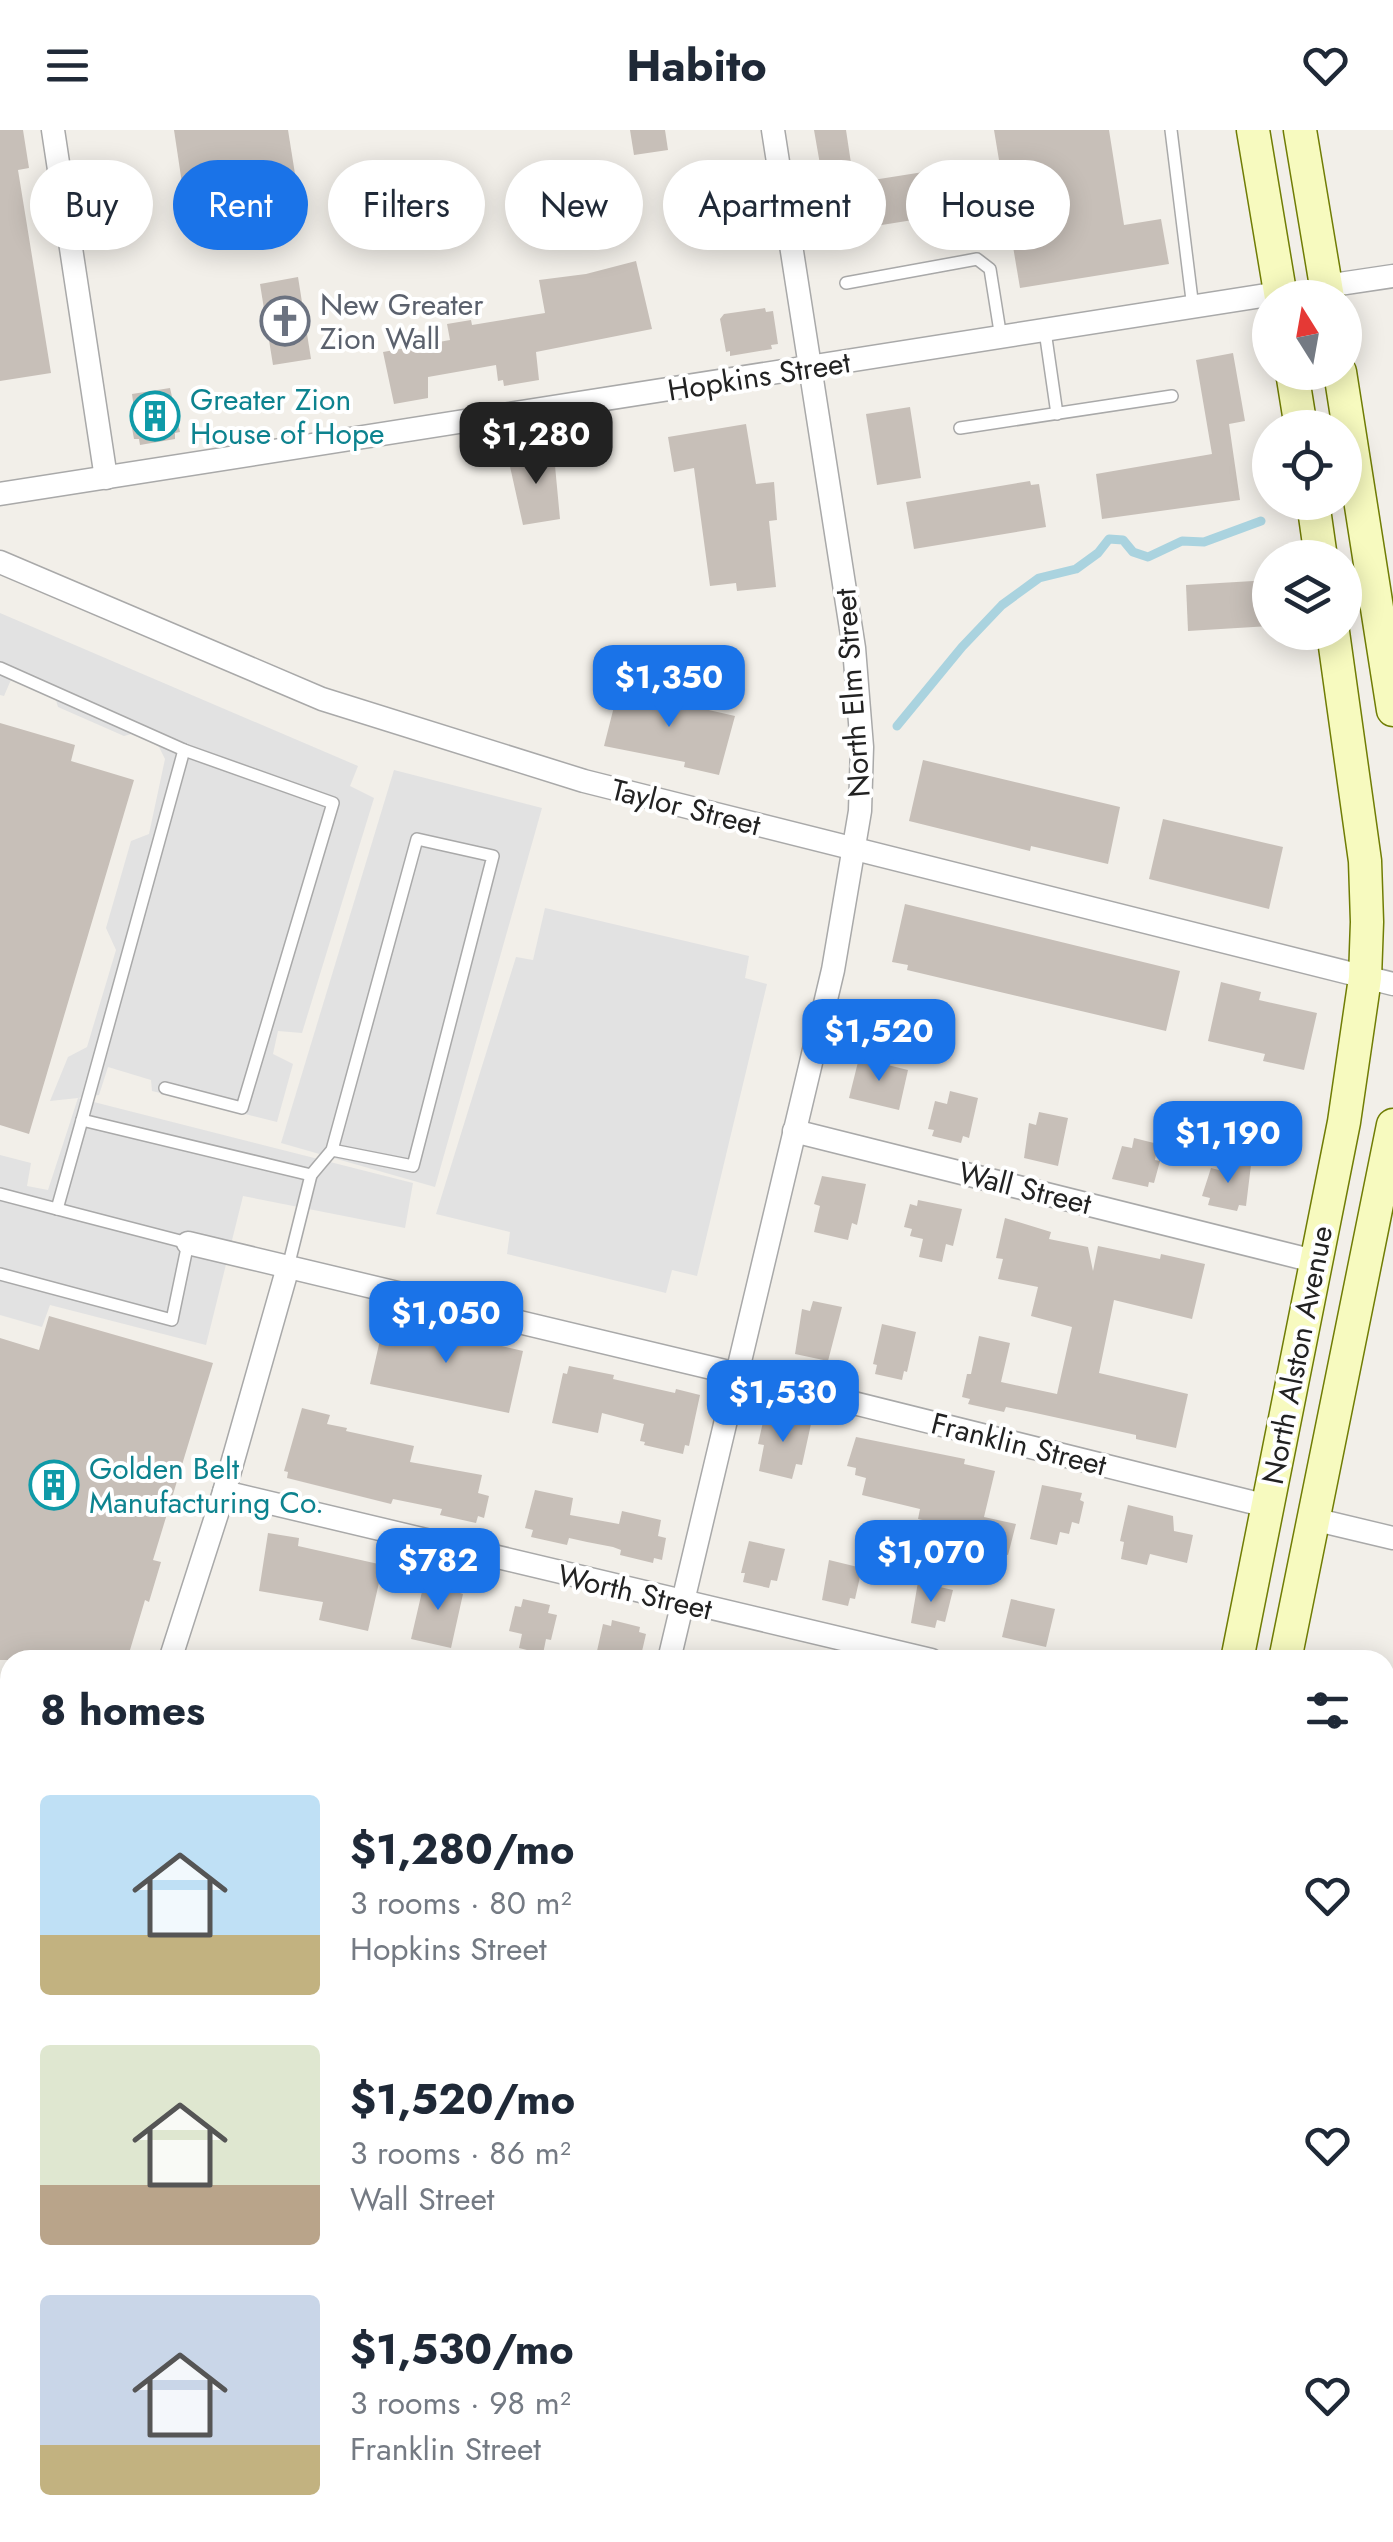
<!DOCTYPE html>
<meta charset="utf-8">
<style>
:root{--surface:#fff;--page:#f2f2f3;--text:#1f2937;--muted:#747a83;--accent:#1a73e8}
body{margin:0;font-family:Jost,sans-serif;background:var(--page);color:var(--text);height:100vh;display:flex;flex-direction:column;font-size:38px;white-space:nowrap}
*{box-sizing:border-box;margin:0}
p{font-size:32px;color:var(--muted)}
.icon{flex:none;width:55px;height:55px;fill:none;stroke:currentColor;stroke-width:2;stroke-linecap:round;stroke-linejoin:round}
.map{position:relative;flex:1;overflow:hidden}
.sheet{position:absolute;left:0px;top:1520px;width:1395px;height:892px;display:flex;flex-direction:column;background:var(--surface);border-radius:30px 30px 0 0;box-shadow:0 5px 25px #0003}
.sheet>*{flex:none}
.banner{position:absolute;left:30px;top:30px;width:1335px;height:90px;display:flex;gap:20px}
.needle{width:65px;rotate:349deg}
.fabs{position:absolute;left:1252px;top:150px;display:grid;gap:20px}
.fabs a{display:grid;place-items:center;width:110px;height:110px;border-radius:50%;background:var(--surface);box-shadow:0 5px 25px #0003;font-size:50px}
.price{position:absolute;translate:-50% -85px;padding:0 22px;border-radius:20px;background:var(--accent);color:#fff;font-size:32px;line-height:65px;filter:drop-shadow(0 2px 5px #0008)}
.price::after{content:'';position:absolute;left:50%;top:60px;width:30px;height:22px;margin-left:-15px;background:inherit;clip-path:polygon(0 0,100% 0,50% 100%)}
.price.on{background:#222;color:#fff}
ul{padding:0;list-style:none}
li{display:flex;align-items:center;gap:30px;height:250px;padding:0 40px}
li span{display:grid;place-items:center;flex:none;width:280px;height:200px;border-radius:10px;color:#555}
li>.icon{margin-inline-start:auto}
span .icon{width:120px;height:120px;fill:#fffc;stroke-width:1}
li b{font-size:42px}
h2{display:flex;justify-content:space-between;align-items:center;height:120px;padding:0 40px;font-size:42px}
.chip{padding:0 35px;border-radius:45px;background:var(--surface);box-shadow:0 5px 25px #0003;font-size:35px;line-height:90px}
.chip.on{background:var(--accent);color:#fff}
header{display:flex;justify-content:space-between;align-items:center;height:130px;padding:0 40px;background:var(--surface);font-size:45px;font-weight:700}
.map>svg:first-child{display:block}
.parking{fill:#e2e2e2}
.lines{fill:none;stroke-linecap:round;stroke-linejoin:round}
.stream{stroke:#aad3df;stroke-width:9}
.building{fill:#c7bfb8}
.service-casing{stroke:#a9a9a9;stroke-width:14}
.minor-casing{stroke:#a9a9a9;stroke-width:25}
.tertiary-casing{stroke:#a9a9a9;stroke-width:30}
.secondary-casing{stroke:#707d05;stroke-width:35}
.service{stroke:#fff;stroke-width:11}
.minor{stroke:#fff;stroke-width:22}
.tertiary{stroke:#fff;stroke-width:28}
.secondary{stroke:#f7fabf;stroke-width:32}
.labels{text-anchor:middle;dominant-baseline:central;stroke-width:8;stroke-linejoin:round;paint-order:stroke}
.worship-label{font-size:30px;fill:#5b616d;stroke:#fff;text-anchor:start}
.street-label{font-size:30px;fill:#222;stroke:#fff}
.culture-label{font-size:30px;fill:#0d838f;stroke:#fff;text-anchor:start}
</style>
<header><svg class="icon" aria-label="menu" viewBox="0 0 24 24"><path d="M4 6h16M4 12h16M4 18h16"/></svg>Habito<svg class="icon" aria-label="heart" viewBox="0 0 24 24"><path d="M12 20l-8-8c-3-5 5-10 8-4 3-6 11-1 8 4z"/></svg></header>
<div class="map">
<svg width="1393" height="2412" viewBox="0 0 1393 2412">
<rect width="100%" height="100%" fill="#f2efe9"/>
<g class="parking">
<polygon points="0,483 358,636 350,656 374,668 302,903 278,901 273,924 293,934 277,992 152,961 151,950 108,937 99,965 78,968 413,1053 405,1098 243,1066 206,1215 50,1175 42,1197 0,1185 0,1025 31,1033 27,1056 48,1060 78,968 50,971 68,927 87,917 116,820 106,798 131,711 149,704 165,629 159,617 138,602 124,606 58,577 53,560 13,545 4,566 0,565"/>
<polygon points="394,640 542,678 435,1057 281,1013"/>
<polygon points="545,778 749,826 745,848 767,854 697,1146 672,1140 666,1163 507,1124 510,1102 436,1084 516,827 533,830"/>
<polygon points="1387,1965 1393,1967 1393,2302 1385,2307"/>
</g>
<g class="lines">
<polyline class="stream" points="897,596 962,517 1002,475 1039,448 1076,439 1098,423 1109,409 1123,410 1133,422 1148,427 1182,411 1204,412 1261,391"/>
</g>
<g class="building">
<polygon points="0,0 23,0 29,38 18,40 51,243 0,251"/>
<polygon points="174,0 288,0 295,44 183,60"/>
<polygon points="630,0 665,0 668,20 634,25"/>
<polygon points="814,0 846,0 854,53 999,30 994,0 1109,0 1124,95 1161,89 1169,134 1020,158 1006,75 832,103"/>
<polygon points="711,54 718,92 676,99 669,62"/>
<polygon points="636,131 652,199 536,222 539,250 504,256 503,250 498,251 496,235 428,247 428,268 394,274 383,222 450,210 447,194 471,190 472,195 545,183 539,150 586,144"/>
<polygon points="298,147 311,229 273,235 260,154"/>
<polygon points="765,178 766,182 773,181 778,214 771,215 772,219 730,226 730,221 726,222 720,189 724,184"/>
<polygon points="1233,223 1245,291 1229,294 1240,370 1102,389 1096,344 1212,324 1196,230"/>
<polygon points="170,258 180,302 175,303 175,309 140,315 139,309 134,309 130,287 135,286 132,264"/>
<polygon points="910,277 921,348 877,355 866,284"/>
<polygon points="746,294 756,354 774,352 777,390 769,391 776,457 737,461 736,453 710,456 694,338 674,342 668,307"/>
<polygon points="548,319 549,326 554,325 560,389 523,395 509,332 524,330 523,323"/>
<polygon points="1030,351 1031,355 1039,354 1046,397 914,419 906,372"/>
<polygon points="1270,450 1270,496 1188,501 1186,455"/>
<polygon points="620,553 658,563 656,568 735,586 719,645 684,637 685,632 604,616"/>
<polygon points="0,593 75,615 71,631 134,650 29,1004 0,995"/>
<polygon points="923,630 1120,677 1108,734 1031,716 1030,721 909,691"/>
<polygon points="1163,689 1283,717 1269,779 1149,749"/>
<polygon points="905,774 1180,841 1166,901 907,840 908,835 892,832"/>
<polygon points="1221,852 1261,862 1259,870 1317,883 1304,940 1263,931 1265,924 1208,911"/>
<polygon points="859,928 908,940 899,980 849,968"/>
<polygon points="950,961 978,968 969,1008 963,1006 961,1013 932,1006 934,1000 928,999 935,971 947,974"/>
<polygon points="1039,982 1068,988 1058,1036 1024,1028 1029,993 1036,995"/>
<polygon points="1134,1008 1158,1014 1155,1030 1160,1031 1154,1053 1149,1052 1148,1057 1112,1049 1122,1016 1132,1018"/>
<polygon points="1226,1030 1251,1035 1246,1076 1239,1075 1237,1081 1208,1075 1210,1068 1202,1066 1211,1038 1223,1041"/>
<polygon points="822,1046 866,1054 857,1095 852,1093 848,1110 814,1102 820,1076 814,1074"/>
<polygon points="918,1070 962,1079 953,1116 946,1114 942,1132 919,1127 923,1109 910,1106 912,1099 904,1097 910,1074 917,1076"/>
<polygon points="1005,1088 1051,1102 1049,1109 1088,1117 1093,1141 1098,1116 1160,1129 1161,1124 1205,1134 1192,1189 1114,1170 1099,1243 1188,1264 1176,1318 1136,1309 1136,1305 1031,1282 1006,1277 1004,1282 968,1274 970,1269 962,1267 967,1244 971,1244 979,1206 1010,1213 1001,1252 1057,1264 1072,1197 1031,1186 1038,1157 998,1149 1003,1129 996,1128"/>
<polygon points="813,1171 842,1177 828,1231 795,1224 802,1179 810,1181"/>
<polygon points="49,1186 213,1233 153,1430 161,1432 149,1472 145,1470 127,1530 0,1530 0,1208 39,1220"/>
<polygon points="385,1188 523,1221 509,1283 370,1254"/>
<polygon points="882,1194 916,1202 907,1242 904,1241 902,1250 875,1244 877,1235 873,1234"/>
<polygon points="569,1236 614,1245 613,1249 675,1263 676,1259 700,1265 689,1316 685,1315 683,1324 644,1315 645,1312 640,1311 644,1294 602,1283 598,1303 552,1293 563,1243 567,1244"/>
<polygon points="302,1278 330,1285 327,1294 347,1298 346,1301 414,1316 410,1332 482,1345 478,1363 489,1366 484,1388 478,1386 476,1393 440,1385 442,1379 393,1369 391,1374 287,1348 288,1342 284,1341"/>
<polygon points="765,1283 811,1294 802,1335 796,1334 792,1349 759,1341 764,1315 758,1314"/>
<polygon points="856,1307 965,1329 964,1334 995,1341 984,1387 1016,1394 1008,1425 970,1417 973,1401 918,1389 920,1379 862,1365 866,1348 855,1345 856,1338 847,1336"/>
<polygon points="1042,1355 1082,1363 1080,1370 1084,1372 1079,1394 1072,1392 1069,1404 1060,1402 1057,1415 1030,1409"/>
<polygon points="535,1360 573,1368 570,1385 619,1394 622,1381 661,1390 658,1406 666,1408 662,1430 654,1428 653,1433 620,1425 621,1420 613,1417 587,1412 569,1408 567,1415 531,1407 533,1400 525,1398"/>
<polygon points="1128,1375 1173,1386 1174,1401 1193,1405 1187,1433 1150,1424 1147,1435 1121,1429 1124,1412 1120,1411"/>
<polygon points="268,1403 299,1408 298,1416 383,1435 368,1501 319,1490 323,1472 259,1461"/>
<polygon points="749,1411 785,1419 777,1451 771,1450 769,1458 743,1452 745,1443 741,1443"/>
<polygon points="829,1430 862,1438 855,1469 850,1468 848,1476 822,1470"/>
<polygon points="430,1447 459,1454 457,1462 463,1464 451,1518 411,1509 424,1453 429,1454"/>
<polygon points="918,1452 953,1460 945,1492 937,1490 935,1498 911,1493"/>
<polygon points="523,1469 550,1475 548,1483 557,1485 551,1510 546,1509 543,1524 519,1518 522,1504 509,1501 515,1476 521,1477"/>
<polygon points="1011,1469 1055,1479 1046,1517 1002,1507"/>
<polygon points="612,1490 640,1497 639,1502 646,1504 640,1530 609,1530 610,1524 597,1521 603,1494 611,1496"/>
</g>
<g class="lines">
<g class="service-casing">
<g id="service">
<polyline points="1171,0 1193,178"/>
<polyline points="846,153 977,129 990,139 1001,208"/>
<polyline points="1045,201 1057,284"/>
<polyline points="960,298 1172,266"/>
<polyline points="0,538 184,620 333,673 242,978 165,958"/>
<polyline points="82,990 184,620"/>
<polyline points="0,1064 57,1079 82,990 311,1045 332,1020 417,709 493,726 413,1036 332,1020"/>
<polyline points="288,1137 311,1045"/>
<polyline points="0,1144 172,1190 188,1113 57,1079"/>
<polyline points="1385,2006 1393,2008"/>
<polyline points="1385,2057 1393,2030"/>
<polyline points="1385,2290 1393,2283"/>
<polyline points="778,2402 782,2412"/>
<polyline points="872,2402 877,2412"/>
<polyline points="1191,2412 1194,2402"/>
<polyline points="1215,2412 1219,2402"/>
</g>
</g>
<g class="minor-casing">
<g id="minor">
<polyline points="53,0 106,348"/>
<polyline points="1326,156 1393,146"/>
<polyline points="0,364 1280,163"/>
<polyline points="0,432 322,569 584,651 1393,854"/>
<polyline points="794,1001 1314,1131"/>
<polyline points="188,1113 737,1244 1267,1376"/>
<polyline points="224,1362 931,1530"/>
<polyline points="1313,1389 1393,1408"/>
<polyline points="170,1530 224,1362 288,1137"/>
<polyline points="669,1530 833,840 860,681 862,617 854,518 773,0"/>
<polyline points="0,1574 10,1577"/>
<polyline points="1385,1643 1393,1645"/>
<polyline points="1385,1921 1393,1923"/>
<polyline points="0,2066 10,2061"/>
<polyline points="0,2151 10,2172"/>
<polyline points="110,2402 111,2412"/>
<polyline points="575,2412 577,2402"/>
</g>
</g>
<g class="tertiary-casing">
<g id="tertiary">
<polyline points="0,1815 10,1820"/>
<polyline points="1034,2402 1051,2412"/>
</g>
</g>
<g class="secondary-casing">
<g id="secondary">
<polyline points="1253,0 1281,168"/>
<polyline points="1300,0 1328,168"/>
<polyline points="1292,242 1301,298"/>
<polyline points="1340,242 1393,580"/>
<polyline points="1313,372 1321,428"/>
<polyline points="1237,1530 1344,992 1365,848 1367,792 1365,731 1333,502"/>
<polyline points="1285,1530 1393,995"/>
<polyline points="943,2412 946,2402"/>
<polyline points="992,2412 995,2402"/>
</g>
</g>
<use href="#service" class="service"/>
<use href="#minor" class="minor"/>
<use href="#tertiary" class="tertiary"/>
<use href="#secondary" class="secondary"/>
</g>
<defs>
<g id="church-ring" transform="scale(2.5)"><circle r="9.5" fill="#fff" stroke="#6b7280" stroke-width="1.5"/><path d="M-1.2-6h2.4v3.5h3.3v2.4h-3.3V6h-2.4V-.1h-3.3v-2.4h3.3Z" fill="#6b7280"/></g>
<g id="building-ring" transform="scale(2.5)"><circle r="9.5" fill="#fff" stroke="#0f9aa8" stroke-width="1.5"/><path d="M-4-6H4V6H1V3H-1V6H-4ZM-2.5-4.3h1.7v1.8h-1.7ZM.8-4.3h1.7v1.8H.8ZM-2.5-1h1.7V.8h-1.7ZM.8-1h1.7V.8H.8Z" fill="#0f9aa8"/></g>
</defs>
<g fill-rule="evenodd">
<use href="#church-ring" x="285" y="191"/>
<use href="#building-ring" x="155" y="286"/>
<use href="#building-ring" x="54" y="1355"/>
</g>
<g class="labels">
<g class="worship-label">
<text x="320" y="174">New Greater<tspan x="320" dy="34">Zion Wall</tspan></text>
</g>
<g class="street-label">
<text transform="translate(759 246) rotate(-9)">Hopkins Street</text>
<text transform="translate(852 563) rotate(-94)">North Elm Street</text>
<text transform="translate(686 677) rotate(14)">Taylor Street</text>
<text transform="translate(1025 1058) rotate(14)">Wall Street</text>
<text transform="translate(1297 1225) rotate(-79)">North Alston Avenue</text>
<text transform="translate(1019 1314) rotate(14)">Franklin Street</text>
<text transform="translate(635 1462) rotate(13)">Worth Street</text>
</g>
<g class="culture-label">
<text x="190" y="269">Greater Zion<tspan x="190" dy="34">House of Hope</tspan></text>
<text x="89" y="1338">Golden Belt<tspan x="89" dy="34">Manufacturing Co.</tspan></text>
</g>
</g>
</svg>
<div class="fabs">
<a><svg class="needle" viewBox="-14 -14 28 28"><path d="M0-13l5 13h-10z" fill="#e53935"/><path d="M0 13l5-13h-10z" fill="#747a83"/></svg></a>
<a><svg class="icon" aria-label="locate" viewBox="0 0 24 24"><circle cx="12" cy="12" r="6"/><path d="M12 2v4M12 18v4M2 12h4M18 12h4"/></svg></a>
<a><svg class="icon" aria-label="layers" viewBox="0 0 24 24"><path d="M12 4l9 5-9 5-9-5zM3 14l9 5 9-5"/></svg></a>
</div>
<b class="price on" style="left:536px;top:357px">$1,280</b>
<b class="price" style="left:669px;top:600px">$1,350</b>
<b class="price" style="left:879px;top:954px">$1,520</b>
<b class="price" style="left:1228px;top:1056px">$1,190</b>
<b class="price" style="left:446px;top:1236px">$1,050</b>
<b class="price" style="left:783px;top:1315px">$1,530</b>
<b class="price" style="left:931px;top:1475px">$1,070</b>
<b class="price" style="left:438px;top:1483px">$782</b>
<div class="banner">
<a class="chip">Buy</a>
<a class="chip on">Rent</a>
<a class="chip">Filters</a>
<a class="chip">New</a>
<a class="chip">Apartment</a>
<a class="chip">House</a>
</div>
<section class="sheet">
<h2>8 homes<svg class="icon" aria-label="filters" viewBox="0 0 24 24"><path d="M4 7h16M4 17h16"/><circle cx="9" cy="7" r="2"/><circle cx="15" cy="17" r="2"/></svg></h2>
<ul>
<li><span style="background:linear-gradient(#bfe0f5 70%,#c2b280 0)"><svg class="icon" aria-label="home" viewBox="0 0 24 24"><path d="M3 11l9-7 9 7M6 9v11h12V9"/></svg></span><div><b>$1,280/mo</b><p>3 rooms · 80 m²</p><p>Hopkins Street</p></div><svg class="icon" aria-label="heart" viewBox="0 0 24 24"><path d="M12 20l-8-8c-3-5 5-10 8-4 3-6 11-1 8 4z"/></svg></li>
<li><span style="background:linear-gradient(#dfe7d0 70%,#b9a48a 0)"><svg class="icon" aria-label="home" viewBox="0 0 24 24"><path d="M3 11l9-7 9 7M6 9v11h12V9"/></svg></span><div><b>$1,520/mo</b><p>3 rooms · 86 m²</p><p>Wall Street</p></div><svg class="icon" aria-label="heart" viewBox="0 0 24 24"><path d="M12 20l-8-8c-3-5 5-10 8-4 3-6 11-1 8 4z"/></svg></li>
<li><span style="background:linear-gradient(#c9d6e8 75%,#c2b280 0)"><svg class="icon" aria-label="home" viewBox="0 0 24 24"><path d="M3 11l9-7 9 7M6 9v11h12V9"/></svg></span><div><b>$1,530/mo</b><p>3 rooms · 98 m²</p><p>Franklin Street</p></div><svg class="icon" aria-label="heart" viewBox="0 0 24 24"><path d="M12 20l-8-8c-3-5 5-10 8-4 3-6 11-1 8 4z"/></svg></li>
</ul>
</section>
</div>
